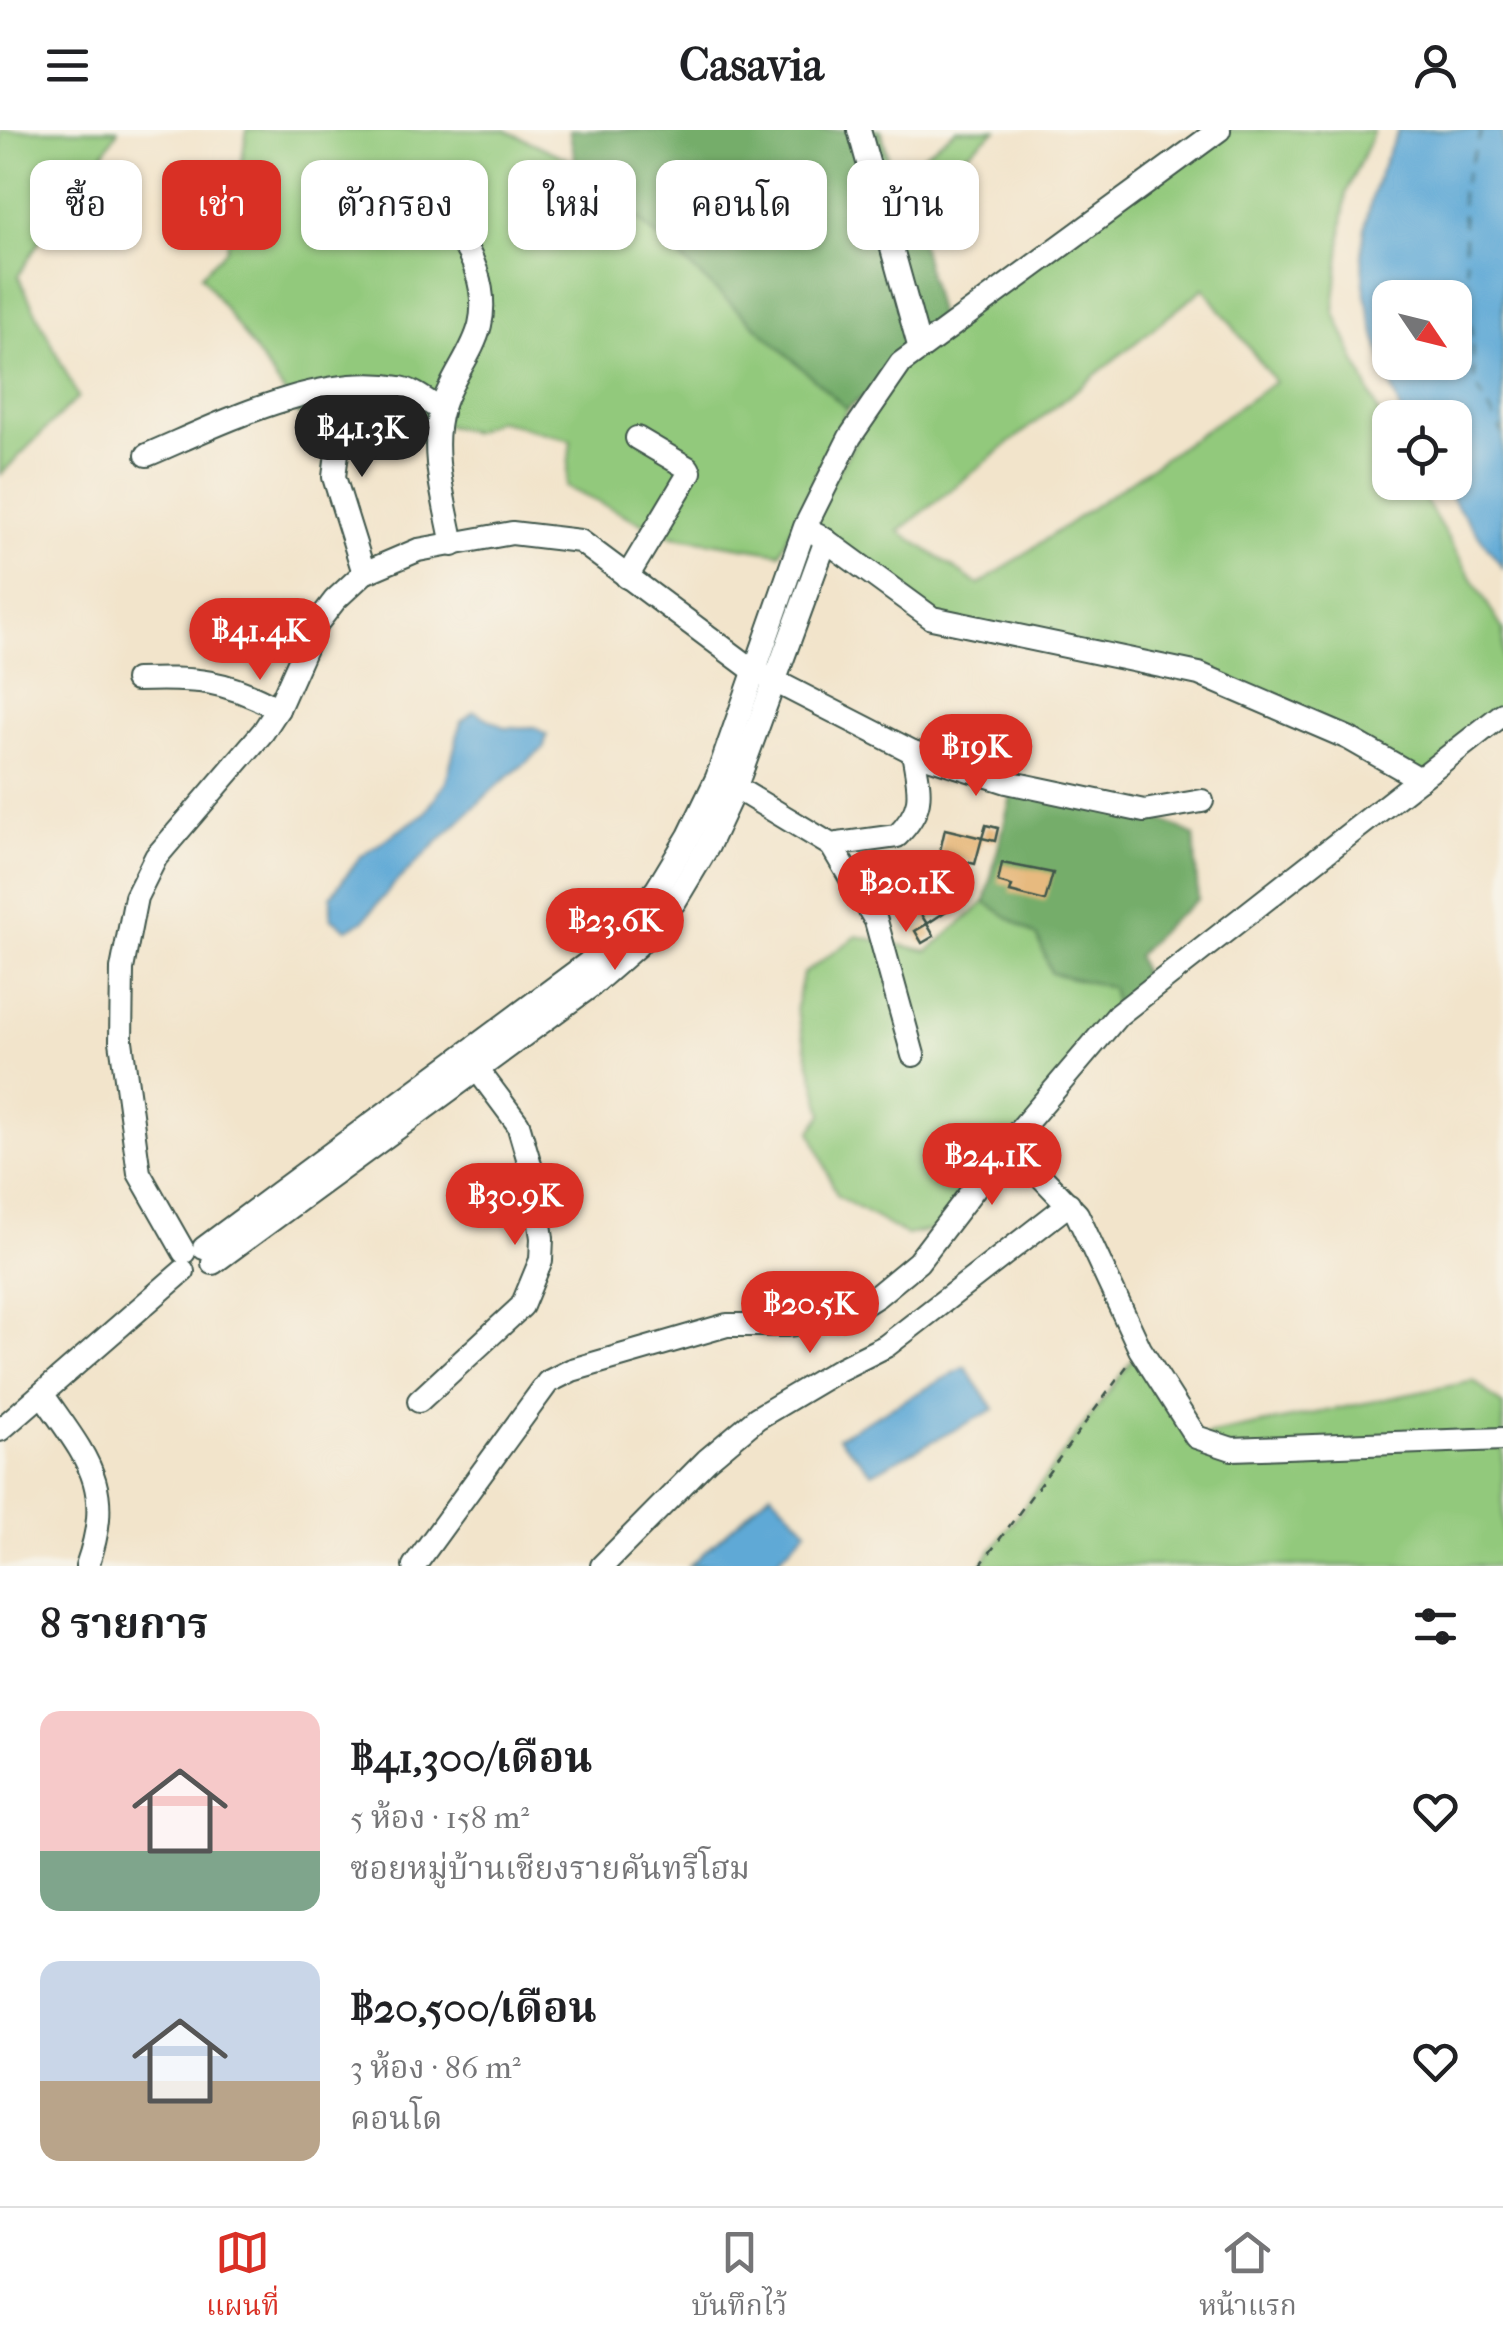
<!DOCTYPE html>
<html lang="th">
<meta charset="utf-8">
<style>
:root{--surface:#fff;--page:#f6f6f6;--text:#202124;--muted:#757577;--line:#e0e0e0;--accent:#d93025}
body{margin:0;font-family:"IM FELL French Canon","Noto Serif Thai",serif;background:var(--page);color:var(--text);height:100vh;display:flex;flex-direction:column;font-size:38px;white-space:nowrap}
*{box-sizing:border-box;margin:0}
p{font-size:32px;color:var(--muted)}
.icon{flex:none;width:55px;height:55px;fill:none;stroke:currentColor;stroke-width:2;stroke-linecap:round;stroke-linejoin:round}
.map{position:relative;height:1436px;overflow:hidden}
.side{display:flex;flex-direction:column;background:var(--surface);flex:1}
.side>*{flex:none}
.guide{position:absolute;left:30px;top:30px;width:1000px;height:90px;display:flex;gap:20px}
.needle{width:65px;rotate:125deg}
.tools{position:absolute;left:1372px;top:150px;display:grid;gap:20px}
.tools a{display:grid;place-items:center;width:100px;height:100px;border-radius:20px;background:var(--surface);box-shadow:0 2px 8px #0004;font-size:50px}
.price{position:absolute;translate:-50% -85px;padding:0 22px;border-radius:35px;background:var(--accent);color:#fff;font-size:32px;line-height:65px;filter:drop-shadow(0 2px 5px #0008)}
.price::after{content:'';position:absolute;left:50%;top:60px;width:30px;height:22px;margin-left:-15px;background:inherit;clip-path:polygon(0 0,100% 0,50% 100%)}
.price.current{background:#222;color:#fff}
ul{padding:0;list-style:none}
li{display:flex;align-items:center;gap:30px;height:250px;padding:0 40px}
li span{display:grid;place-items:center;flex:none;width:280px;height:200px;border-radius:20px;color:#555}
li>.icon{margin-inline-start:auto}
span .icon{width:120px;height:120px;fill:#fffc;stroke-width:1}
li b{font-size:42px}
h2{display:flex;justify-content:space-between;align-items:center;height:120px;padding:0 40px;font-size:42px}
.pill{padding:0 35px;border-radius:20px;background:var(--surface);box-shadow:0 2px 8px #0004;font-size:35px;line-height:90px}
.pill.current{background:var(--accent);color:#fff}
header{display:flex;justify-content:space-between;align-items:center;height:130px;padding:0 40px;background:var(--surface);font-size:45px;font-weight:700}
.dock{display:flex;justify-content:space-around;align-items:center;height:140px;border-top:2px solid var(--line);background:var(--surface);font-size:28px;color:var(--muted)}
.dock a{display:grid;justify-items:center;gap:5px}
.dock .current{color:var(--accent)}
.map>svg:first-child{display:block}
.green{fill:#92c97b;stroke:#588358;stroke-width:2.5;fill-rule:evenodd}
.forest{fill:#75ad6b;stroke:#4a7550;stroke-width:2.5}
.water{fill:#5ea9d6;stroke:#3e7385;stroke-width:2.5;fill-rule:evenodd}
.lines{fill:none;stroke-linecap:round;stroke-linejoin:round}
.ferry{stroke:#325d65;stroke-width:2.5;stroke-dasharray:12 10;stroke-linecap:butt}
.building{fill:#e7ba7f}
.minor-casing{stroke:#3f564b;stroke-width:26}
.path{stroke:#3f564b;stroke-width:2.5;stroke-dasharray:8 8;stroke-linecap:butt}
.minor{stroke:#fff;stroke-width:22}
</style>
<header><svg class="icon" aria-label="menu" viewBox="0 0 24 24"><path d="M4 6h16M4 12h16M4 18h16"/></svg>Casavia<svg class="icon" aria-label="person" viewBox="0 0 24 24"><circle cx="12" cy="8" r="4"/><path d="M4 21q1-7 8-7t8 7"/></svg></header>
<div class="map">
<svg width="1503" height="1436" viewBox="0 0 1503 1436">
<rect width="100%" height="100%" fill="#f7f3e8"/>
<filter id="ink" filterUnits="userSpaceOnUse"><feTurbulence type="fractalNoise" baseFrequency=".01" numOctaves="2"/><feDisplacementMap in="SourceGraphic" scale="20" xChannelSelector="R" yChannelSelector="G"/><feConvolveMatrix kernelMatrix="1 2 1 2 8 2 1 2 1" color-interpolation-filters="sRGB"/></filter>
<filter id="wash" filterUnits="userSpaceOnUse"><feTurbulence type="fractalNoise" baseFrequency=".0048" numOctaves="4" result="noise"/><feDisplacementMap in="SourceGraphic" scale="40" xChannelSelector="R" yChannelSelector="G"/><feGaussianBlur stdDeviation="2.25" result="paint"/><feColorMatrix in="noise" values="0 0 0 0 0 0 0 0 0 0 0 0 0 0 0 0 0 1.4 0 .05"/><feComposite in="paint" operator="in"/></filter>
<g filter="url(#wash)">
<rect width="100%" height="100%" fill="#f2e4cb"/>
<g class="green">
<polygon points="0,0 118,0 75,69 40,110 18,146 78,267 0,345"/>
<polygon points="247,0 505,0 576,33 847,279 780,423 667,405 566,357 571,310 497,290 472,302 367,276 303,289 201,145 227,119"/>
<polygon points="956,0 996,0 910,69 894,48"/>
<path d="M1219 0 1374 1 1346 63 1334 181 1390 309V352L1415 353 1503 500V584L1420 649 1199 544 932 488 805 397 901 233ZM1204 158 1275 252 979 455 899 401Z"/>
<polygon points="985,772 1039,807 1051,843 1111,857 1118,885 944,1098 906,1105 837,1066 811,1001 823,984 796,878 803,844 857,806 928,821"/>
<polygon points="1140,1219 1197,1307 1474,1251 1503,1276 1503,1436 980,1436"/>
</g>
<g class="forest">
<polygon points="569,0 881,0 894,48 910,69 939,187 876,257 847,279 576,33"/>
<polygon points="1014,654 1144,681 1194,706 1198,769 1166,795 1137,826 1149,861 1118,885 1111,857 1051,843 1038,807 985,772"/>
</g>
<g class="water">
<path d="M1399 0H1503V438L1440 353 1455 352V288L1402 287C1385 236 1357 166 1363 112 1367 74 1382 34 1399 0ZM1390 168H1455V232H1390Z"/>
<polygon points="474,581 505,598 534,597 547,605 543,619 495,657 395,753 363,791 347,799 331,788 331,766 360,727 425,683 446,652 461,592"/>
<polygon points="965,1237 994,1279 872,1343 838,1307"/>
<polygon points="771,1362 807,1399 772,1436 689,1436"/>
</g>
<g class="lines">
<polyline class="ferry" points="1482,0 1461,60 1475,254 1503,304"/>
</g>
<g id="blocks">
<g class="building">
<polygon points="986,695 998,698 995,711 982,708"/>
<polygon points="945,699 982,708 975,734 939,725"/>
<polygon points="1002,733 1053,743 1045,771 1010,762 1012,756 998,752"/>
<polygon points="927,747 948,780 927,794 906,761"/>
<polygon points="927,794 934,806 922,813 915,801"/>
</g>
</g>
</g>
<g filter="url(#ink)">
<use href="#blocks" fill-opacity="0" stroke="#3f564b" stroke-width="2.5"/>
<g class="lines">
<g class="minor-casing">
<g id="minor">
<polyline points="859,0 920,219"/>
<path d="M376 57C400 66 432 76 450 96 473 121 488 161 480 195 473 224 450 249 442 278 429 321 445 372 453 415"/>
<polyline points="345,259 334,347 364,443"/>
<path d="M147 325C220 294 318 243 400 258 414 260 429 273 441 280"/>
<polyline points="817,404 932,488 1199,544 1348,608 1420,649"/>
<polyline points="627,447 690,342 688,338 637,308"/>
<path d="M136 550C195 548 225 549 278 579"/>
<path d="M723 650 831 715 897 706C927 676 919 660 913 622"/>
<polyline points="831,715 876,791 913,925"/>
<polyline points="1009,1013 1077,1084 1140,1219 1196,1307 1232,1319 1503,1309"/>
<polyline points="204,1118 588,833 622,801 657,759 689,706 717,648 805,397 850,307 901,233 1219,0"/>
<polyline points="184,1122 139,1043 121,911 122,839 136,767 156,727 263,602 278,579 315,496 335,470 364,443 418,420 512,403 580,411 753,540 913,622 1007,652 1144,681 1202,671"/>
<polyline points="213,1133 591,856 637,816 675,771 708,716 736,656 826,410"/>
<path d="M43 1265C88 1330 115 1356 87 1436"/>
<polyline points="419,1271 522,1176 541,1130 542,1108 533,1045 518,994 477,939"/>
<polyline points="0,1300 183,1141"/>
<polyline points="414,1436 548,1252 572,1240 727,1195 789,1195 844,1187 877,1166 918,1132 1009,1013 1118,885 1503,584"/>
<polyline points="602,1436 707,1330 757,1288 838,1240 886,1216 1069,1074"/>
</g>
</g>
<polyline class="path" points="980,1436 1127,1236"/>
<use href="#minor" class="minor"/>
</g>
</g>
</svg>
<div class="tools">
<a><svg class="needle" viewBox="-14 -14 28 28"><path d="M0-13l5 13h-10z" fill="#e53935"/><path d="M0 13l5-13h-10z" fill="#757577"/></svg></a>
<a><svg class="icon" aria-label="locate" viewBox="0 0 24 24"><circle cx="12" cy="12" r="6"/><path d="M12 2v4M12 18v4M2 12h4M18 12h4"/></svg></a>
</div>
<b class="price current" style="left:362px;top:350px">฿41.3K</b>
<b class="price" style="left:260px;top:553px">฿41.4K</b>
<b class="price" style="left:976px;top:669px">฿19K</b>
<b class="price" style="left:906px;top:805px">฿20.1K</b>
<b class="price" style="left:615px;top:843px">฿23.6K</b>
<b class="price" style="left:992px;top:1078px">฿24.1K</b>
<b class="price" style="left:515px;top:1118px">฿30.9K</b>
<b class="price" style="left:810px;top:1226px">฿20.5K</b>
<div class="guide">
<a class="pill">ซื้อ</a>
<a class="pill current">เช่า</a>
<a class="pill">ตัวกรอง</a>
<a class="pill">ใหม่</a>
<a class="pill">คอนโด</a>
<a class="pill">บ้าน</a>
</div>
</div>
<section class="side">
<h2>8 รายการ<svg class="icon" aria-label="filters" viewBox="0 0 24 24"><path d="M4 7h16M4 17h16"/><circle cx="9" cy="7" r="2"/><circle cx="15" cy="17" r="2"/></svg></h2>
<ul>
<li><span style="background:linear-gradient(#f6c9c9 70%,#7fa58c 0)"><svg class="icon" aria-label="home" viewBox="0 0 24 24"><path d="M3 11l9-7 9 7M6 9v11h12V9"/></svg></span><div><b>฿41,300/เดือน</b><p>5 ห้อง · 158 m²</p><p>ซอยหมู่บ้านเชียงรายคันทรีโฮม</p></div><svg class="icon" aria-label="heart" viewBox="0 0 24 24"><path d="M12 20l-8-8c-3-5 5-10 8-4 3-6 11-1 8 4z"/></svg></li>
<li><span style="background:linear-gradient(#c9d6e8 60%,#b9a48a 0)"><svg class="icon" aria-label="home" viewBox="0 0 24 24"><path d="M3 11l9-7 9 7M6 9v11h12V9"/></svg></span><div><b>฿20,500/เดือน</b><p>3 ห้อง · 86 m²</p><p>คอนโด</p></div><svg class="icon" aria-label="heart" viewBox="0 0 24 24"><path d="M12 20l-8-8c-3-5 5-10 8-4 3-6 11-1 8 4z"/></svg></li>
</ul>
</section>
<nav class="dock">
<a class="current"><svg class="icon" aria-label="map" viewBox="0 0 24 24"><path d="M3 6l6-2 6 2 6-2v14l-6 2-6-2-6 2zM9 4v14M15 6v14"/></svg>แผนที่</a>
<a><svg class="icon" aria-label="saved" viewBox="0 0 24 24"><path d="M7 4h10v16l-5-4-5 4z"/></svg>บันทึกไว้</a>
<a><svg class="icon" aria-label="home" viewBox="0 0 24 24"><path d="M3 11l9-7 9 7M6 9v11h12V9"/></svg>หน้าแรก</a>
</nav>
